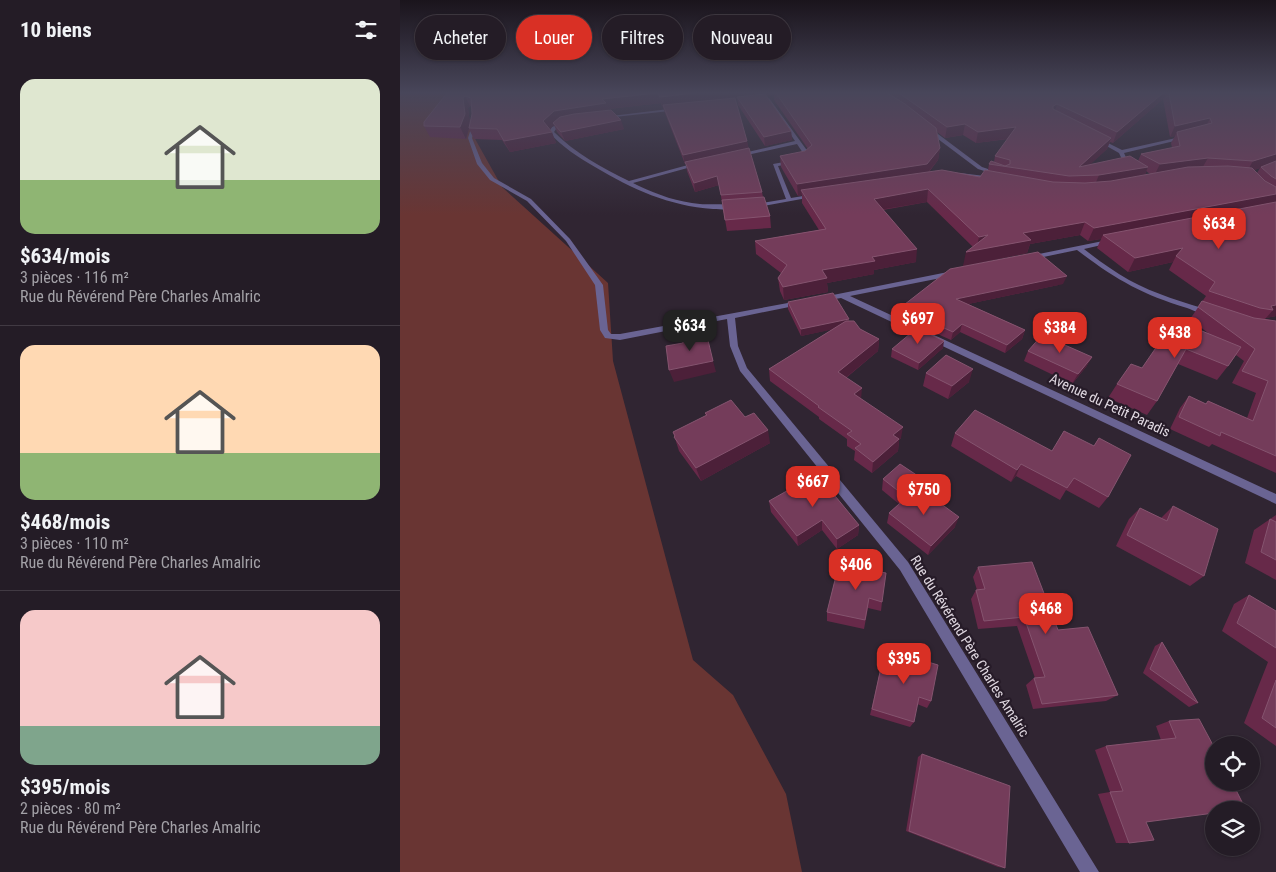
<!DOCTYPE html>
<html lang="fr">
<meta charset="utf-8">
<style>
:root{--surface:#241c26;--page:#302932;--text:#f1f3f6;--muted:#a3a1a7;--line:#413a43;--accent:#d93025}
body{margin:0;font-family:"Roboto Condensed",sans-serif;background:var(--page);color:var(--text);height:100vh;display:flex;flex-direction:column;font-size:19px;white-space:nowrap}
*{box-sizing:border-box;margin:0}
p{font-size:16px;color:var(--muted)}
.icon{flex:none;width:28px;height:28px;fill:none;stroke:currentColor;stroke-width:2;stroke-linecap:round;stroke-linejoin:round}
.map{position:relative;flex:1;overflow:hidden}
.drawer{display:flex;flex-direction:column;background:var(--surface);width:400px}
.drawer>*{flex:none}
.hud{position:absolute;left:15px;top:15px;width:475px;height:45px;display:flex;gap:10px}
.controls{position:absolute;left:805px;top:736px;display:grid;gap:10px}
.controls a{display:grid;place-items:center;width:55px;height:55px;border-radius:50%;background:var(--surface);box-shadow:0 1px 4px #0004,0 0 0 1px var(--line);font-size:25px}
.price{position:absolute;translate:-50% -42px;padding:0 11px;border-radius:10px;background:var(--accent);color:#fff;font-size:16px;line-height:32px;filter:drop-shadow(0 1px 2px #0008)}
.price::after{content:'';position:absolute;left:50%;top:30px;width:15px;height:11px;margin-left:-8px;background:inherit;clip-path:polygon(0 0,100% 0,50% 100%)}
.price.active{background:#222;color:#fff}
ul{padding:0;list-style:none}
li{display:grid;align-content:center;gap:10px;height:265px;padding:0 20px}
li+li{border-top:1px solid var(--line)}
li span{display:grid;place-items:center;height:155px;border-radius:15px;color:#555}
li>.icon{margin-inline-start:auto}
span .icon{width:90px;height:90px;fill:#fffc;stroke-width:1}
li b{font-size:21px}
h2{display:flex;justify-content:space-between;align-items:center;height:60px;padding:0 20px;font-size:21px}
.pill{padding:0 18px;border-radius:22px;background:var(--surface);box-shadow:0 1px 4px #0004,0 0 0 1px var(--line);font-size:18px;line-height:45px}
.pill.active{background:var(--accent);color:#fff}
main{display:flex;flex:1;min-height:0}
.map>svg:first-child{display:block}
.green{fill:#693533}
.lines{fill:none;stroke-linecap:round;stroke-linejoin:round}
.street{fill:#6a6493;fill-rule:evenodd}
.wall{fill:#672949;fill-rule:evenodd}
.shaded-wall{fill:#4c2039}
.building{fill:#743c5a;stroke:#85546f}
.labels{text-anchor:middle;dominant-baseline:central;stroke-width:4.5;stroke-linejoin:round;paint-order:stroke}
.street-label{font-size:14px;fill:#e0d8e1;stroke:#261b28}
</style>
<main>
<section class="drawer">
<h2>10 biens<svg class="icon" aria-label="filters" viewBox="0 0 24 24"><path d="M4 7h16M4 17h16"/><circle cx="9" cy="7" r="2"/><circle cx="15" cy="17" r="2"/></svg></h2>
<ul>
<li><span style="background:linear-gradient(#dfe7d0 65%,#8fb573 0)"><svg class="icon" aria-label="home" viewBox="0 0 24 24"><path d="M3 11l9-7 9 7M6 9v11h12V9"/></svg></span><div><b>$634/mois</b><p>3 pièces · 116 m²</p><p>Rue du Révérend Père Charles Amalric</p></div></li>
<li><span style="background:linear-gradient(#ffd9b3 70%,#8fb573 0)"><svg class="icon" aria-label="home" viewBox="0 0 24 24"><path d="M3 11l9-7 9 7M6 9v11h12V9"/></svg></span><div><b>$468/mois</b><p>3 pièces · 110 m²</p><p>Rue du Révérend Père Charles Amalric</p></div></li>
<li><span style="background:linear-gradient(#f6c9c9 75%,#7fa58c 0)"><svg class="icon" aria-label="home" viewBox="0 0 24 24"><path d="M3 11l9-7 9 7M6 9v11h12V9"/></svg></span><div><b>$395/mois</b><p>2 pièces · 80 m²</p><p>Rue du Révérend Père Charles Amalric</p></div></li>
</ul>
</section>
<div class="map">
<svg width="876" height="872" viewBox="0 0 876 872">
<rect width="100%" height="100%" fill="#302532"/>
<polygon class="green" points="0,93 60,93 60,112 102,187 208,283 213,361 293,660 333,695 386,794 402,872 0,872"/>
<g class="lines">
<g class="street">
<polygon points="369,98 411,156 405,161 378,166 391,198 415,194 418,196 353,208 350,206 351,205 386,199 373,164 401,159 405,156 397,144 338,157 335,155 395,141 367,99"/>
<polygon points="277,108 279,110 205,118 203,117"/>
<polygon points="71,119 75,120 76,125 72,138 82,163 94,178 131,199 170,239 203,285 208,330 211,334 220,334 404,300 404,304 335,318 338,346 347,368 508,562 699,872 680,872 500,570 340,371 330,346 327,319 220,340 205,338 200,330 195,285 166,241 127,201 90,180 77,164 68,138 72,125"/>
<path d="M164 122 168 123 156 129 154 132C175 153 202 168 229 181L299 162 302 164 233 183 239 186C258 195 278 202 300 204 310 205 331 203 339 207 333 211 321 209 313 209 269 206 232 189 195 167 178 157 162 147 149 132L152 127Z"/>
<polygon points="526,128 530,128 582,167 603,174 600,176 578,169 526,130"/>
<polygon points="785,136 787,138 724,153 729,164 734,168 731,170 725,166 719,153 696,140 700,139 722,150"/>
<polygon points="560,173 593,177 596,179 593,181 558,176 558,174"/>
<path d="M713 239 715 240V242L684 249C698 260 713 271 729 280 755 294 784 303 813 311V315C804 316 795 311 787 308 741 294 715 279 677 250L629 260 626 258 629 256Z"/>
<polygon points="553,271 556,271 556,275 450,296 876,494 876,504 441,298 423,301 419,299 423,297"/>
</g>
</g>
<g class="wall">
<path d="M47 93H876V316L866 318 865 319 876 321V473L812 444 809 447 770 429 780 408 789 396 806 404 808 401 847 418 856 393 832 383 844 361 836 355 828 366 817 380 778 364 757 401 747 415 708 398 717 384 742 368 808 333 790 319 806 296 769 270 773 262 728 272 697 248 701 239 688 241 680 235 630 244 627 253 563 266 573 247 527 202 483 210 516 262 474 270V274L427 283 428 292 384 300 380 291 378 278 381 273 356 254 355 241 419 230 402 203V195L398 196 381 167 380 156 405 151 408 149 374 100V95H366L391 131 392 140 365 146 338 105 337 99H335L347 141 348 148 362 192 363 197 370 216 371 228 327 231 319 185 295 192 287 171 286 164H285L265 113 263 107H262L261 103 208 109 224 129 165 141 157 132 154 125 150 129 156 143 110 152 102 140 74 139 69 129 66 139 30 137 24 126ZM763 99 770 137 775 136 771 143 772 148 741 154 738 161 690 164 707 149 710 142 713 143ZM70 106 72 107V114L70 123 68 108ZM537 132 545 138 563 135 576 143 608 139 595 156 594 162 589 164 588 170 580 177 529 172 538 160 540 148ZM860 168 857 173 854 170ZM746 171 750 174 745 175Z"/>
<polygon points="663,284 568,304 625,330 622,339 605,353 560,332 551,340 524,328 526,320 529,317 521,314 503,318 499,316 500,308"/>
<polygon points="388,302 449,321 460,329 479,339 478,351 446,378 461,399 501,438 499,440 498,451 472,473 454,460 455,451 447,446 447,439 419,419 419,417 370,381 369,369 433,329 401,336 388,309"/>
<polygon points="543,348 518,370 491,357 492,349"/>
<polygon points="628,351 692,357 686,367 672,384 624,361"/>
<polygon points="526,373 569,382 548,399 523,386"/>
<polygon points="305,413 345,417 370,443 301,481 279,451 273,432 306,416"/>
<polygon points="555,433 652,451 694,446 699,438 708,497 699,508 666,490 660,500 616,476 611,482 551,446"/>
<polygon points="483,479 522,490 555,527 528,555 487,523 489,513 499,504 482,490"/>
<polygon points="369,501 459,525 458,535 437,549 422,530 398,546 371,512"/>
<polygon points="773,506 804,576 790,586 716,546 729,519 740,508 761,518"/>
<polygon points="876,515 876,580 845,563 854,530"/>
<polygon points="439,564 482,602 481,611 468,608 464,629 427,621 427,612"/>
<polygon points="578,567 658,630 718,695 706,701 633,709 626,685 634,678 635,678 617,626 578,629 571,599 576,590 577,590 573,577"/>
<polygon points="849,595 876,611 876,746 844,723 868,662 822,631 834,604"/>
<polygon points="762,642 798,703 789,707 743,673 755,646"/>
<polygon points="485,649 531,701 527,708 517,704 514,722 510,727 470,715"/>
<polygon points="799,719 746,822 729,843 716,843 698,794 710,792 695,750 706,746 761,740 756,726 769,721"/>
<polygon points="522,754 605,868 598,867 506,831 518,757"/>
</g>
<g class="shaded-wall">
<polygon points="258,93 261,103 208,109 209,113 153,123 154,125 147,132 143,121 154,111 202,99"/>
<polygon points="294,93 374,93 374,95 262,107 260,97"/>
<polygon points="763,93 766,93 763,99 713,143 717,132"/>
<polygon points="65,96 70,106 68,108 70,125 66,139 60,127 63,98"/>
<polygon points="657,104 654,114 653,106"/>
<polygon points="810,118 805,129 777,132 775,136 770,137 775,126"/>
<polygon points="221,120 224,129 165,141 161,132"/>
<polygon points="565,124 563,135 545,138 547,127"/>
<polygon points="616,127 613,138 576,143 578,132"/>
<polygon points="391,131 392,140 365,146 364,137"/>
<polygon points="152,132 156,143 110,152 104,141"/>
<polygon points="711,138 707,149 678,176 679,167"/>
<polygon points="347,141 349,149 285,164 283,155"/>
<polygon points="540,148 538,160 525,176 401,190 402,195 398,196 397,184"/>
<polygon points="876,154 876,163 861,167 860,168 846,173 853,161"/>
<polygon points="808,158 801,170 754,176 760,164"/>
<polygon points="748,167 743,179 694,187 699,175"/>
<polygon points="317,176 319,185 295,192 294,183"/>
<polygon points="528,189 527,202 473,211 474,199"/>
<polygon points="876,194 876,205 703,235 701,239 688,241 694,228"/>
<polygon points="685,222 680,235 630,244 627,253 563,266 566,252 623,233"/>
<polygon points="588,235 576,250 579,237"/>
<polygon points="783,248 776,256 773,262 728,272 735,258"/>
<polygon points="517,249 516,262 474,270 474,274 427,283 428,292 384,300 383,287 422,270 472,257"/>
<polygon points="667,276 663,284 554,307 556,299"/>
<polygon points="876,305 876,316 866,318 873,310 871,306"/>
<polygon points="522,306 521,314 503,318 504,310"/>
<polygon points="449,319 449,326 401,336 401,329"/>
<polygon points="562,324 560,332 551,340 553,332"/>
<polygon points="625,330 622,339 605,353 607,345"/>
<polygon points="479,339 478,351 438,384 438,372"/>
<polygon points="544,341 543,348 518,370 519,363"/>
<polygon points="692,357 686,367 672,384 678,374"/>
<polygon points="313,361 316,372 274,382 269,370"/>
<polygon points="573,369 569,382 548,399 552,386"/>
<polygon points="462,388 461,400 454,394"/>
<polygon points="503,427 501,438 499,440 498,451 472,473 473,462 493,435"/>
<polygon points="368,430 370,443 301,481 296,468"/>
<polygon points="621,464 616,476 611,482 617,470"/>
<polygon points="524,480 522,492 504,508 506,497"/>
<polygon points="559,517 555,527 528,555 531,546"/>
<polygon points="422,520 422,530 398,546 397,536"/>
<polygon points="459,525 458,535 437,549 437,539"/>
</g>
<g class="building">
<polygon points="47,93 257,93 202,99 206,103 154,111 143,121 152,132 104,141 97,129 69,128 72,114 71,98 65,96 63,98 65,114 60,127 24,126 24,122"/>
<polygon points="258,93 294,93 260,97"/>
<polygon points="376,93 487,93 505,104 536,128 540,148 527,164 397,184 380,156 405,151 412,145"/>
<polygon points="499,93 763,93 717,132 657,104 653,106 653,109 711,138 679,167 730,156 748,167 699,175 669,176 589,164 591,161 605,166 610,164 610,160 595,156 616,127 578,132 565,124 547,127"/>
<polygon points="769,93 876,93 876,154 853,161 808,158 760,164 741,154 780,146 777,132 812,123 810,118 775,126"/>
<polygon points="365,94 391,131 364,137 337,97"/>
<polygon points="335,98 347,141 283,155 263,105"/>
<polygon points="211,110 221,120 161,132 153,123 160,117 174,114"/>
<polygon points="349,148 362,192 321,195 317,176 294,183 285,162"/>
<polygon points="876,161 876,179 871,176 861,167"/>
<polygon points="828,166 852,168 865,181 876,187 876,194 694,228 685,222 623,233 631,240 566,252 588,235 579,237 528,189 474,199 517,249 472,257 475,261 422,270 427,278 383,287 378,278 387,265 355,241 426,229 401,190 542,170 580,177 585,170 653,182 685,183 711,181 788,167"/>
<polygon points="364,197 370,216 325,220 322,200"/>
<polygon points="876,202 876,305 871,306 873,310 860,308 809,291 815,282 776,256 783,248 735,258 703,235"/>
<polygon points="638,252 667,276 556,299 625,330 607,345 562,324 553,332 526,320 536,312 522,306 504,310 500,308 550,269"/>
<polygon points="433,293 449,319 401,329 388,302"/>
<polygon points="802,301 854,318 876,321 876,456 821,432 820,436 779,417 789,396 806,404 808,401 853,421 868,381 842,371 855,349 798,307"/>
<polygon points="775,320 841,347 828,366 786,349 757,401 717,384 731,364 742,368"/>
<polygon points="446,321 454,321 460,329 479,339 438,372 462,388 454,394 503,427 493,435 499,439 473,462 455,448 461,444 447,434 452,431 418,407 419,406 369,369"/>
<polygon points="517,328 544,341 519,363 492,349"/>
<polygon points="306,332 313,361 269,370 266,346 283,343 282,336"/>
<polygon points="642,335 692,357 678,374 628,351"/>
<polygon points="546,355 573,369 552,386 526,373"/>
<polygon points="331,400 345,417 354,413 368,430 296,468 274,437 275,436 273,432 307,415 305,413"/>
<polygon points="575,410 652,451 664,431 694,446 699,438 731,455 708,497 674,478 667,488 621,464 617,470 555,433"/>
<polygon points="500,464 524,480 506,497 483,479"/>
<polygon points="417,474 459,525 437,539 422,520 397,536 369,501"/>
<polygon points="518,487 559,517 531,546 489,513"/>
<polygon points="773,506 818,529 804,576 727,535 740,508 767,521"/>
<polygon points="870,519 876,522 876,560 861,552"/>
<polygon points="632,562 658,630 688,627 718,695 642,704 634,678 645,677 624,617 584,621 576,590 585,589 578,567"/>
<polygon points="439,564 486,573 482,602 469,598 465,620 427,612"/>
<polygon points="849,595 876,611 876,648 837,623"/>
<polygon points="762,642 798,703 750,669"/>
<polygon points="485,649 538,665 531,701 519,697 514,722 472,709"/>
<polygon points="876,680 876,728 862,718"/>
<polygon points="799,719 814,747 814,782 832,782 845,808 834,810 814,810 814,813 746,822 754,840 729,843 710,792 723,791 706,746 776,738 769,721"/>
<polygon points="522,754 610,786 605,868 509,831"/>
</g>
<linearGradient id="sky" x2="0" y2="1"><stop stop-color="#1a141c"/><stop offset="0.43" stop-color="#48465a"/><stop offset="1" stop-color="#48465a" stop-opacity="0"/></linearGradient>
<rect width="876" height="215" fill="url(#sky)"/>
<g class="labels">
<g class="street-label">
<text transform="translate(710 405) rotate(25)">Avenue du Petit Paradis</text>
<text transform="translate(570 646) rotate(58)">Rue du Révérend Père Charles Amalric</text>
</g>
</g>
</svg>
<div class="controls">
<a><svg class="icon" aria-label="locate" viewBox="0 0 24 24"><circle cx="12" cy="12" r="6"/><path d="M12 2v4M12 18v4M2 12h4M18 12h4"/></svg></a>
<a><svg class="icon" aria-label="layers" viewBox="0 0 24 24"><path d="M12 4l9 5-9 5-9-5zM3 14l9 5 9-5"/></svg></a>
</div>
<b class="price" style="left:819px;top:250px">$634</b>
<b class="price" style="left:518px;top:345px">$697</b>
<b class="price active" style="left:290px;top:352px">$634</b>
<b class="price" style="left:660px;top:354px">$384</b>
<b class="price" style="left:775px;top:359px">$438</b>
<b class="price" style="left:413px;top:508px">$667</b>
<b class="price" style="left:524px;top:516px">$750</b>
<b class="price" style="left:456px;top:591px">$406</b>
<b class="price" style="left:646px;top:635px">$468</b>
<b class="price" style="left:504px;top:685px">$395</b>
<div class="hud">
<a class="pill">Acheter</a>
<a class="pill active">Louer</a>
<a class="pill">Filtres</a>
<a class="pill">Nouveau</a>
</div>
</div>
</main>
